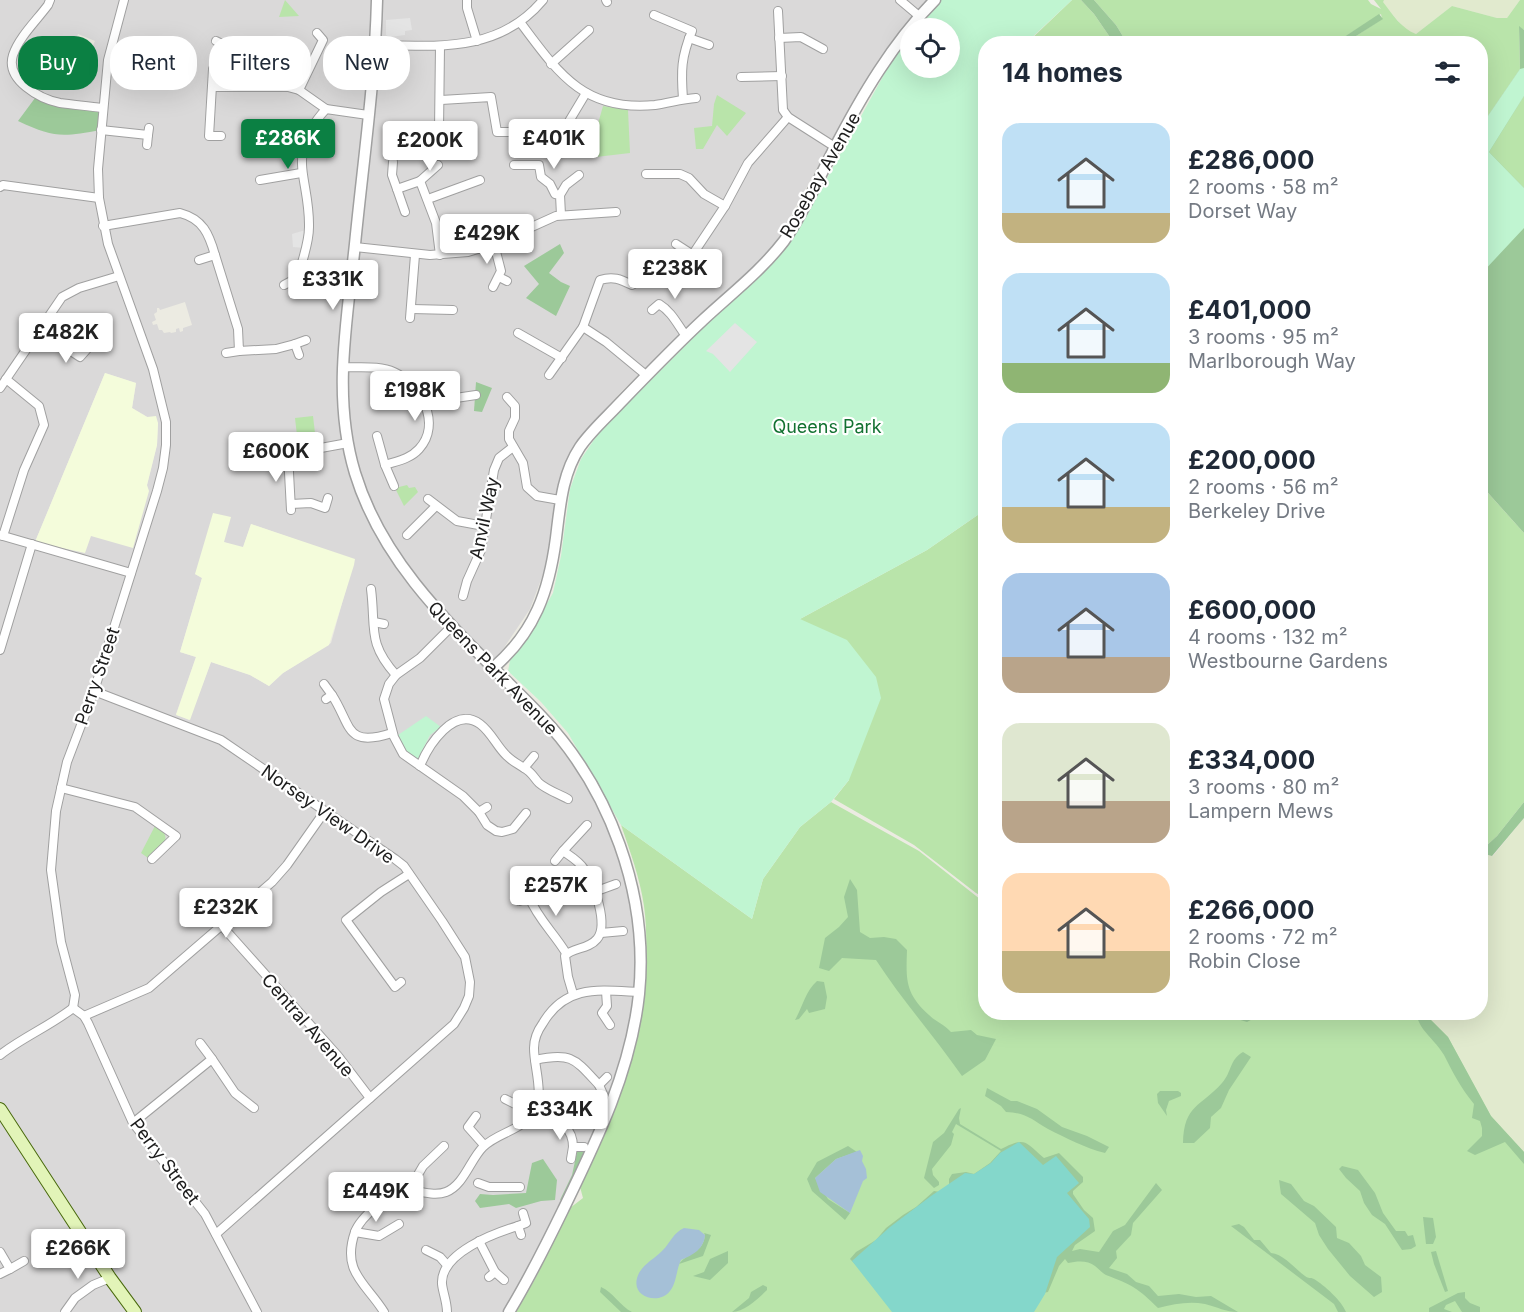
<!DOCTYPE html>
<meta charset="utf-8">
<style>
:root{--surface:#fff;--page:#f6f6f7;--text:#1f2937;--muted:#747a83;--accent:#0b8043}
body{margin:0;font-family:Inter,sans-serif;background:var(--page);color:var(--text);height:100vh;display:flex;flex-direction:column;font-size:22px;white-space:nowrap}
*{box-sizing:border-box;margin:0}
p{font-size:20px;color:var(--muted)}
.icon{flex:none;width:33px;height:33px;fill:none;stroke:currentColor;stroke-width:2;stroke-linecap:round;stroke-linejoin:round}
.map{position:relative;flex:1;overflow:hidden}
.drawer{position:absolute;left:978px;top:36px;width:510px;height:984px;display:flex;flex-direction:column;background:var(--surface);border-radius:24px;box-shadow:0 6px 24px #0002}
.drawer>*{flex:none}
.top-card{position:absolute;left:18px;top:36px;width:570px;height:54px;display:flex;gap:12px}
.controls{position:absolute;left:900px;top:18px;display:grid;gap:12px}
.controls a{display:grid;place-items:center;width:60px;height:60px;border-radius:50%;background:var(--surface);box-shadow:0 6px 24px #0002;font-size:30px}
.price{position:absolute;translate:-50% -51px;padding:0 14px;border-radius:6px;background:#fff;color:#222;font-size:20px;line-height:39px;filter:drop-shadow(0 2px 3px #0008)}
.price::after{content:'';position:absolute;left:50%;top:36px;width:18px;height:14px;margin-left:-9px;background:inherit;clip-path:polygon(0 0,100% 0,50% 100%)}
.price.active{background:var(--accent);color:#fff}
ul{padding:0;list-style:none}
li{display:flex;align-items:center;gap:18px;height:150px;padding:0 24px}
li span{display:grid;place-items:center;flex:none;width:168px;height:120px;border-radius:18px;color:#555}
li>.icon{margin-inline-start:auto}
span .icon{width:72px;height:72px;fill:#fffc;stroke-width:1}
li b{font-size:26px}
h2{display:flex;justify-content:space-between;align-items:center;height:72px;padding:0 24px;font-size:26px}
.tag{padding:0 21px;border-radius:24px;background:var(--surface);box-shadow:0 6px 24px #0002;font-size:21px;line-height:54px}
.tag.active{background:var(--accent);color:#fff}
.map>svg:first-child{display:block}
.residential{fill:#dad9d9;fill-rule:evenodd}
.education{fill:#f4fcdb}
.farmland{fill:#e1eace}
.grass{fill:#b9e4aa}
.forest{fill:#9cc999}
.park{fill:#c0f5d1}
.pitch{fill:#84d7cb}
.parking{fill:#e4e4e4}
.water{fill:#a5c0d7}
.lines{fill:none;stroke-linecap:round;stroke-linejoin:round}
.minor-casing{stroke:#a0a0a0;stroke-width:10}
.tertiary-casing{stroke:#a0a0a0;stroke-width:13}
.secondary-casing{stroke:#48690c;stroke-width:14}
.minor{stroke:#fff;stroke-width:8}
.tertiary{stroke:#fff;stroke-width:10}
.secondary{stroke:#e2f4b8;stroke-width:12}
.labels{text-anchor:middle;dominant-baseline:central;stroke-width:4.5;stroke-linejoin:round;paint-order:stroke}
.street-label{font-size:18px;fill:#1c1c1c;stroke:#fff}
.park-label{font-size:18px;fill:#127131;stroke:#fff}
</style>
<div class="map">
<svg width="1524" height="1312" viewBox="0 0 1524 1312">
<rect width="100%" height="100%" fill="#ecebe2"/>
<path class="residential" d="M0 0H927L893 41 830 145 777 241 739 284 688 327 622 391 576 442 568 459 555 508 545 569 530 609 495 661 485 669 551 736 591 789 613 839 629 891 636 950 635 988 626 1037 617 1073 584 1162 519 1288 503 1312H0ZM78 34 95 41 82 69 72 65 71 67 68 66 71 57 69 56ZM185 302 192 325 183 328V331L180 332 179 328 176 329V332L171 333 170 332 164 333 162 330H159L157 324 153 325 152 322 156 320 154 314 157 312V308H159L160 310ZM105 373 136 383 132 408 158 423 157 445 147 485 90 536 35 542ZM251 524 354 560 331 643 283 673 269 686 250 675 211 662 189 720 176 714 196 657 180 652 202 578 195 574 223 542 243 548ZM430 735 418 759 406 752Z"/>
<g class="education">
<polygon points="105,373 136,383 132,408 147,417 156,416 158,423 157,445 147,485 149,491 133,548 91,536 85,553 35,542"/>
<polygon points="213,513 231,517 224,542 243,547 251,524 355,559 354,565 329,645 283,673 269,686 250,675 211,662 190,720 176,715 196,657 180,652 202,578 195,574"/>
</g>
<g class="farmland">
<polygon points="1384,0 1520,0 1507,18 1497,18 1452,6 1416,34 1408,32 1393,15 1382,2"/>
<polygon points="1524,818 1524,1152 1491,1116 1448,1037 1424,1013 1480,1012 1481,853 1493,856"/>
</g>
<g class="grass">
<polygon points="285,0 299,16 279,17"/>
<polygon points="1072,0 1081,0 1094,14 1114,43 1026,44"/>
<path d="M1094 0H1368L1371 4 1381 9 1374 0H1384L1383 2C1392 14 1402 29 1416 34L1452 6 1497 18H1507L1520 0H1524V30L1519 27 1520 69 1481 126 1480 44 1345 43 1382 19 1381 14 1335 43H1127L1116 25Z"/>
<polygon points="717,95 746,113 727,136 717,125 703,149 696,149 694,128 712,126 714,104"/>
<polygon points="1524,96 1524,188 1488,152"/>
<polygon points="603,106 628,110 630,153 596,157 595,148 592,145"/>
<polygon points="313,416 317,450 299,453 295,418"/>
<polygon points="1480,484 1524,533 1524,802 1497,836 1485,847 1480,844"/>
<polygon points="407,485 409,488 415,487 418,492 404,506 395,488"/>
<polygon points="985,510 985,898 976,893 914,845 834,799 849,780 800,619 927,550"/>
<path d="M831 802 919 851 985 903 986 1012 1424 1013 1448 1037 1491 1116 1524 1152V1312H515L534 1281 570 1208 583 1198 580 1187 644 995C646 966 648 935 644 906 640 878 630 851 621 825L752 919 763 879 800 827Z"/>
<path d="M156 824C175 840 162 846 148 858L141 853Z"/>
</g>
<g class="forest">
<polygon points="1081,0 1094,0 1116,25 1127,43 1114,43 1094,14"/>
<polygon points="1379,14 1383,19 1345,43 1335,43"/>
<polygon points="1519,26 1524,30 1524,96 1489,152 1524,188 1524,533 1481,485 1481,126 1520,69"/>
<path d="M38 94 44 97 102 108 101 130C62 137 54 138 18 121Z"/>
<polygon points="560,244 564,253 549,273 561,282 570,286 556,316 526,298 539,284 524,266"/>
<polygon points="476,382 492,388 482,412 474,411"/>
<polygon points="1524,802 1524,818 1492,856 1481,853 1481,844 1485,847 1497,836"/>
<path d="M850 879 857 890 860 932 870 938 884 937 896 939 907 950C906 980 905 993 929 1015 936 1022 944 1024 951 1032L971 1030 977 1035 996 1039 985 1060 962 1076C934 1036 902 1000 876 960L842 958 829 971 819 968 825 938 839 927 848 917 844 897Z"/>
<path d="M817 981 824 982 827 997 825 1009 809 1013 807 1009 799 1019 795 1020C803 1006 805 992 817 981Z"/>
<polygon points="1218,1013 1259,1013 1258,1016 1247,1022"/>
<path d="M1414 1013H1424L1448 1037 1491 1116 1524 1152V1164L1505 1142 1475 1155 1467 1151 1482 1136V1128L1480 1121 1472 1118 1474 1104C1461 1088 1453 1073 1444 1055 1438 1045 1430 1038 1423 1029 1419 1024 1418 1018 1414 1013Z"/>
<path d="M1243 1052 1251 1057 1229 1090 1221 1108 1211 1117 1210 1128 1194 1143H1183C1184 1104 1201 1107 1222 1083 1232 1072 1229 1060 1243 1052Z"/>
<path d="M987 1088 1011 1101H1017L1037 1109 1062 1127 1087 1136 1109 1147 1105 1153C1085 1148 1066 1138 1048 1129 1032 1120 1027 1113 1006 1112L1001 1106 985 1096Z"/>
<polygon points="1160,1091 1178,1091 1181,1093 1181,1096 1169,1101 1166,1110 1167,1116 1158,1103 1157,1094"/>
<path d="M961 1108 959 1118 960 1124 1001 1149C1026 1136 1025 1142 1044 1158L1059 1153 1083 1177V1182L1073 1191V1194L1084 1210 1093 1218 1095 1231 1075 1245 1072 1251 1080 1249 1099 1252 1113 1231 1125 1225 1156 1183 1162 1190 1133 1223 1131 1235 1116 1251 1117 1258 1109 1268 1127 1274 1136 1282 1149 1286 1158 1296 1179 1294 1196 1297 1211 1296 1238 1312C1226 1312 1217 1307 1205 1304 1189 1301 1174 1304 1158 1308 1138 1288 1132 1285 1106 1275 1102 1273 1099 1269 1095 1266 1088 1260 1077 1261 1068 1263L1065 1259 1059 1266 1048 1292 1043 1293 949 1189V1179L952 1174 966 1172 974 1174 990 1163 1001 1151 956 1124 952 1132 954 1134 951 1145 932 1169 933 1175 939 1182V1185L934 1188 924 1178 933 1142 944 1133 959 1109Z"/>
<polygon points="593,1138 566,1199 560,1200 572,1175 577,1152 584,1150"/>
<polygon points="848,1146 857,1152 836,1159 815,1178 828,1199 850,1213 845,1220 812,1191 807,1179 817,1162"/>
<polygon points="543,1159 557,1180 555,1200 541,1201 516,1208 509,1204 480,1208 475,1201 480,1194 493,1195 526,1193 532,1163"/>
<polygon points="1342,1166 1358,1170 1375,1193 1383,1213 1396,1231 1405,1231 1408,1236 1413,1235 1416,1246 1411,1249 1402,1250 1385,1224 1372,1215 1364,1203 1360,1191 1346,1178 1339,1169"/>
<polygon points="1279,1180 1291,1184 1304,1201 1314,1206 1336,1227 1337,1238 1349,1243 1361,1256 1365,1265 1381,1277 1382,1292 1374,1297 1350,1276 1328,1249 1319,1235 1315,1223 1281,1194"/>
<polygon points="934,1191 940,1192 856,1265 850,1259 856,1252 876,1240 886,1228 903,1215 916,1207"/>
<polygon points="1423,1217 1433,1218 1436,1237 1433,1244 1426,1244"/>
<path d="M1239 1224 1244 1227 1254 1240H1260L1271 1253C1284 1254 1295 1269 1305 1276 1309 1279 1310 1277 1314 1279 1324 1285 1342 1301 1346 1312H1338L1334 1304 1231 1226Z"/>
<path d="M704 1233 711 1235 703 1256 679 1264C688 1252 703 1254 705 1235Z"/>
<polygon points="728,1251 728,1263 710,1280 693,1276 704,1272 710,1259"/>
<polygon points="1436,1251 1448,1291 1445,1292 1434,1264 1431,1252"/>
<path d="M763 1285 767 1287V1290C758 1299 744 1312 732 1312L749 1298 751 1292Z"/>
<path d="M601 1287C613 1292 620 1306 632 1312H621L600 1292Z"/>
<polygon points="1465,1292 1465,1298 1470,1303 1480,1307 1480,1312 1462,1312 1455,1301 1446,1305 1444,1309 1452,1312 1429,1312 1429,1308 1458,1293"/>
</g>
<g class="park">
<polygon points="940,0 1072,0 1026,43 986,44 985,510 927,550 800,619 847,640 876,677 881,698 849,780 831,802 800,827 763,879 752,919 621,825 568,733 541,702 508,671 511,656 521,648 553,593 561,556 570,489 581,459 600,431 705,326 754,282 787,246 801,225 892,60 910,35 910,68 950,68 950,28 915,28"/>
<polygon points="1524,68 1524,96 1489,152 1524,188 1524,228 1481,274 1481,126 1520,69"/>
<polygon points="426,716 441,727 430,735 418,759 406,752 398,735"/>
</g>
<polygon class="pitch" points="1019,1142 1043,1165 1056,1156 1079,1183 1067,1193 1089,1219 1090,1227 1057,1257 1045,1294 1034,1312 892,1312 852,1261 890,1227 931,1196 965,1173 974,1174 991,1163 1000,1153"/>
<g class="parking">
<polygon points="410,18 412,30 405,31 405,35 390,37 386,35 386,20"/>
<polygon points="309,229 305,248 293,247 292,234"/>
<polygon points="735,323 757,342 730,372 713,354 706,351"/>
</g>
<g class="water">
<polygon points="860,1150 863,1156 862,1161 866,1169 867,1178 863,1181 850,1213 820,1192 815,1178 836,1159"/>
<path d="M684 1228 699 1230 705 1235C704 1249 693 1255 681 1260 676 1270 677 1282 670 1291 659 1306 627 1297 639 1273 644 1264 655 1258 662 1251 671 1242 673 1233 684 1228Z"/>
</g>
<g class="lines">
<g class="minor-casing">
<g id="minor">
<path d="M50 0 48 5C37 20 19 37 13 55 5 80 40 99 60 103 74 105 89 106 102 108"/>
<polyline points="467,0 467,8 477,41"/>
<polyline points="606,0 607,2"/>
<polyline points="900,0 919,16"/>
<polyline points="778,11 783,110 788,117 835,147"/>
<path d="M654 15 692 31C681 57 681 71 683 99"/>
<path d="M520 22C558 73 584 112 655 105 669 103 682 99 696 98"/>
<polyline points="689,38 709,45"/>
<polyline points="779,38 801,37 823,49"/>
<polyline points="216,41 224,45 213,69 209,136 221,136"/>
<path d="M376 45C437 46 499 53 543 0"/>
<polyline points="551,64 589,30"/>
<polyline points="741,77 782,76"/>
<polyline points="212,87 288,87 299,90 326,109 368,115"/>
<polyline points="299,90 323,40 317,33"/>
<polyline points="441,100 491,97 497,132 516,132"/>
<polyline points="398,126 439,130 440,46"/>
<polyline points="101,130 148,135 149,128"/>
<polyline points="555,131 565,128 586,93"/>
<polyline points="147,145 148,135"/>
<polyline points="393,162 392,175 397,189"/>
<polyline points="514,165 539,165 541,177 550,184 555,194 560,195 561,215"/>
<polyline points="646,174 680,174 689,178 704,194 725,206"/>
<polyline points="260,180 301,173"/>
<polyline points="420,181 438,165"/>
<polyline points="0,187 3,185 99,198"/>
<polyline points="560,195 566,185 579,175"/>
<polyline points="428,199 480,180"/>
<polyline points="405,212 397,189 420,181 436,223 440,255"/>
<path d="M103 226 180 213C203 219 209 234 215 255L199 260"/>
<polyline points="676,244 710,266"/>
<polyline points="355,247 430,255 468,252 494,244 556,216 616,212"/>
<polyline points="693,254 725,206 748,163 788,117"/>
<polyline points="215,255 238,329 239,351 276,349 295,344 299,355"/>
<polyline points="299,273 315,274 328,271"/>
<polyline points="499,277 507,281"/>
<path d="M284 285 297 278 299 273C303 258 309 243 309 227 310 177 284 155 326 109"/>
<polyline points="493,287 501,271 494,244"/>
<polyline points="412,309 453,310"/>
<path d="M652 310 659 304C672 312 677 324 686 336"/>
<polyline points="410,318 415,255"/>
<path d="M583 327 600 280C613 276 620 279 632 285L639 281"/>
<polyline points="39,330 80,357 88,348"/>
<polyline points="518,333 562,358"/>
<polyline points="295,344 306,340"/>
<polyline points="226,353 239,351"/>
<path d="M343 367C359 368 379 365 394 372 421 384 442 424 419 449 410 459 397 461 385 465L394 486"/>
<polyline points="549,375 583,327 606,342 646,375"/>
<polyline points="0,388 62,297 79,288 119,276"/>
<polyline points="507,397 515,406 515,418 509,431 509,439 523,463 527,487 537,496 560,500"/>
<polyline points="426,406 449,399 476,395"/>
<polyline points="377,436 385,465"/>
<polyline points="269,452 288,454 348,443"/>
<polyline points="288,454 291,510"/>
<polyline points="428,499 457,521 484,526"/>
<polyline points="291,504 311,503 325,508 328,498"/>
<polyline points="0,535 131,573"/>
<polyline points="407,535 436,506"/>
<polyline points="3,536 24,470 44,425 39,406 6,379"/>
<path d="M371 589C376 628 367 643 396 675"/>
<polyline points="463,596 467,581 481,550 494,470 499,458 513,447"/>
<polyline points="374,622 384,624"/>
<polyline points="452,626 420,658 396,675 389,684 384,699 394,737 403,754 463,796 479,812 487,825 496,831 502,832 513,829 526,813"/>
<polyline points="0,650 32,544"/>
<polyline points="324,684 332,695"/>
<polyline points="94,691 221,740 395,859 404,866 442,921 465,957 470,982 469,996 464,1008 454,1024 216,1234"/>
<path d="M326 699 332 695C352 726 345 748 392 733"/>
<path d="M420 766C428 746 454 705 480 724 492 733 497 747 507 756 513 762 520 765 527 770 532 773 535 779 539 783 547 790 559 794 568 799"/>
<polyline points="524,768 534,756"/>
<polyline points="61,788 135,807 176,836 152,859"/>
<polyline points="479,812 487,807"/>
<polyline points="563,851 587,825"/>
<path d="M555 861 563 851C570 856 579 861 584 869 594 883 609 925 597 939 588 950 572 947 565 956L568 977 573 994"/>
<path d="M541 880 529 897C538 919 554 933 566 953"/>
<polyline points="594,892 616,884"/>
<polyline points="519,901 529,897"/>
<polyline points="222,926 338,1056 370,1098"/>
<polyline points="601,933 623,931"/>
<polyline points="401,982 395,987 346,920 381,892 409,874"/>
<polyline points="606,991 607,1006 602,1013 610,1025"/>
<polyline points="73,1008 75,995 61,942 51,870 56,811 67,762 94,691 157,491 163,468 166,445 166,422 153,369 108,244 99,198 98,169 108,60 124,0"/>
<polyline points="73,1008 84,1016 88,1023 133,1123 205,1214 257,1312"/>
<polyline points="84,1016 149,988 272,882 287,865 325,811"/>
<polyline points="200,1043 212,1059"/>
<path d="M0 1055C23 1037 50 1026 73 1008"/>
<path d="M535 1060C572 1052 575 1059 599 1085L607 1077"/>
<polyline points="599,1085 603,1094"/>
<polyline points="505,1099 533,1113"/>
<path d="M535 1110C554 1120 573 1123 573 1147H584"/>
<polyline points="476,1116 468,1127 484,1145"/>
<polyline points="133,1123 212,1059 235,1093 254,1108"/>
<polyline points="571,1159 573,1147"/>
<polyline points="478,1183 489,1187 520,1187"/>
<polyline points="409,1190 423,1166 444,1146"/>
<polyline points="518,1226 526,1223 523,1213"/>
<polyline points="355,1232 379,1236 399,1224"/>
<polyline points="479,1241 495,1272 489,1277"/>
<polyline points="426,1250 440,1257 447,1265"/>
<polyline points="0,1252 10,1269 0,1274"/>
<polyline points="10,1269 24,1261"/>
<polyline points="495,1272 504,1280"/>
<polyline points="65,1312 75,1298 93,1285 110,1278"/>
<path d="M384 1312C366 1283 341 1272 355 1232 360 1218 391 1190 406 1190 419 1190 433 1197 446 1192 464 1185 470 1160 483 1147 495 1135 513 1132 526 1121 549 1102 534 1073 534 1048 534 1039 538 1030 543 1023 566 984 600 990 639 992"/>
<path d="M447 1312C447 1302 443 1293 442 1284 440 1253 495 1233 518 1226L521 1235"/>
</g>
</g>
<g class="tertiary-casing">
<g id="tertiary">
<path d="M377 0C375 81 363 163 355 244 347 321 332 397 355 473 386 575 470 642 541 716 610 788 649 895 639 994 631 1071 596 1142 563 1210 546 1245 529 1279 509 1312"/>
<path d="M493 668C535 632 549 591 556 538 560 506 562 474 580 447 591 431 607 417 620 403 647 375 674 347 703 320 731 294 761 271 784 241 804 212 818 180 834 149 861 97 893 42 935 0"/>
</g>
</g>
<g class="secondary-casing">
<polyline id="secondary" points="0,1109 110,1278 135,1312"/>
</g>
<use href="#minor" class="minor"/>
<use href="#tertiary" class="tertiary"/>
<use href="#secondary" class="secondary"/>
</g>
<g class="labels">
<g class="street-label">
<text transform="translate(820 175) rotate(-60)">Rosebay Avenue</text>
<text transform="translate(484 518) rotate(-78)">Anvil Way</text>
<text transform="translate(493 668) rotate(46)">Queens Park Avenue</text>
<text transform="translate(97 676) rotate(-71)">Perry Street</text>
<text transform="translate(328 814) rotate(35)">Norsey View Drive</text>
<text transform="translate(308 1025) rotate(49)">Central Avenue</text>
<text transform="translate(165 1161) rotate(53)">Perry Street</text>
</g>
<g class="park-label">
<text x="827" y="426">Queens Park</text>
</g>
</g>
</svg>
<div class="controls">
<a><svg class="icon" aria-label="locate" viewBox="0 0 24 24"><circle cx="12" cy="12" r="6"/><path d="M12 2v4M12 18v4M2 12h4M18 12h4"/></svg></a>
</div>
<b class="price active" style="left:288px;top:170px">£286K</b>
<b class="price" style="left:554px;top:170px">£401K</b>
<b class="price" style="left:430px;top:172px">£200K</b>
<b class="price" style="left:487px;top:265px">£429K</b>
<b class="price" style="left:675px;top:300px">£238K</b>
<b class="price" style="left:333px;top:311px">£331K</b>
<b class="price" style="left:66px;top:364px">£482K</b>
<b class="price" style="left:415px;top:422px">£198K</b>
<b class="price" style="left:276px;top:483px">£600K</b>
<b class="price" style="left:556px;top:917px">£257K</b>
<b class="price" style="left:226px;top:939px">£232K</b>
<b class="price" style="left:560px;top:1141px">£334K</b>
<b class="price" style="left:376px;top:1223px">£449K</b>
<b class="price" style="left:78px;top:1280px">£266K</b>
<div class="top-card">
<a class="tag active">Buy</a>
<a class="tag">Rent</a>
<a class="tag">Filters</a>
<a class="tag">New</a>
</div>
<section class="drawer">
<h2>14 homes<svg class="icon" aria-label="filters" viewBox="0 0 24 24"><path d="M4 7h16M4 17h16"/><circle cx="9" cy="7" r="2"/><circle cx="15" cy="17" r="2"/></svg></h2>
<ul>
<li><span style="background:linear-gradient(#bfe0f5 75%,#c2b280 0)"><svg class="icon" aria-label="home" viewBox="0 0 24 24"><path d="M3 11l9-7 9 7M6 9v11h12V9"/></svg></span><div><b>£286,000</b><p>2 rooms · 58 m²</p><p>Dorset Way</p></div></li>
<li><span style="background:linear-gradient(#bfe0f5 75%,#8fb573 0)"><svg class="icon" aria-label="home" viewBox="0 0 24 24"><path d="M3 11l9-7 9 7M6 9v11h12V9"/></svg></span><div><b>£401,000</b><p>3 rooms · 95 m²</p><p>Marlborough Way</p></div></li>
<li><span style="background:linear-gradient(#bfe0f5 70%,#c2b280 0)"><svg class="icon" aria-label="home" viewBox="0 0 24 24"><path d="M3 11l9-7 9 7M6 9v11h12V9"/></svg></span><div><b>£200,000</b><p>2 rooms · 56 m²</p><p>Berkeley Drive</p></div></li>
<li><span style="background:linear-gradient(#a9c7e8 70%,#b9a48a 0)"><svg class="icon" aria-label="home" viewBox="0 0 24 24"><path d="M3 11l9-7 9 7M6 9v11h12V9"/></svg></span><div><b>£600,000</b><p>4 rooms · 132 m²</p><p>Westbourne Gardens</p></div></li>
<li><span style="background:linear-gradient(#dfe7d0 65%,#b9a48a 0)"><svg class="icon" aria-label="home" viewBox="0 0 24 24"><path d="M3 11l9-7 9 7M6 9v11h12V9"/></svg></span><div><b>£334,000</b><p>3 rooms · 80 m²</p><p>Lampern Mews</p></div></li>
<li><span style="background:linear-gradient(#ffd9b3 65%,#c2b280 0)"><svg class="icon" aria-label="home" viewBox="0 0 24 24"><path d="M3 11l9-7 9 7M6 9v11h12V9"/></svg></span><div><b>£266,000</b><p>2 rooms · 72 m²</p><p>Robin Close</p></div></li>
</ul>
</section>
</div>
